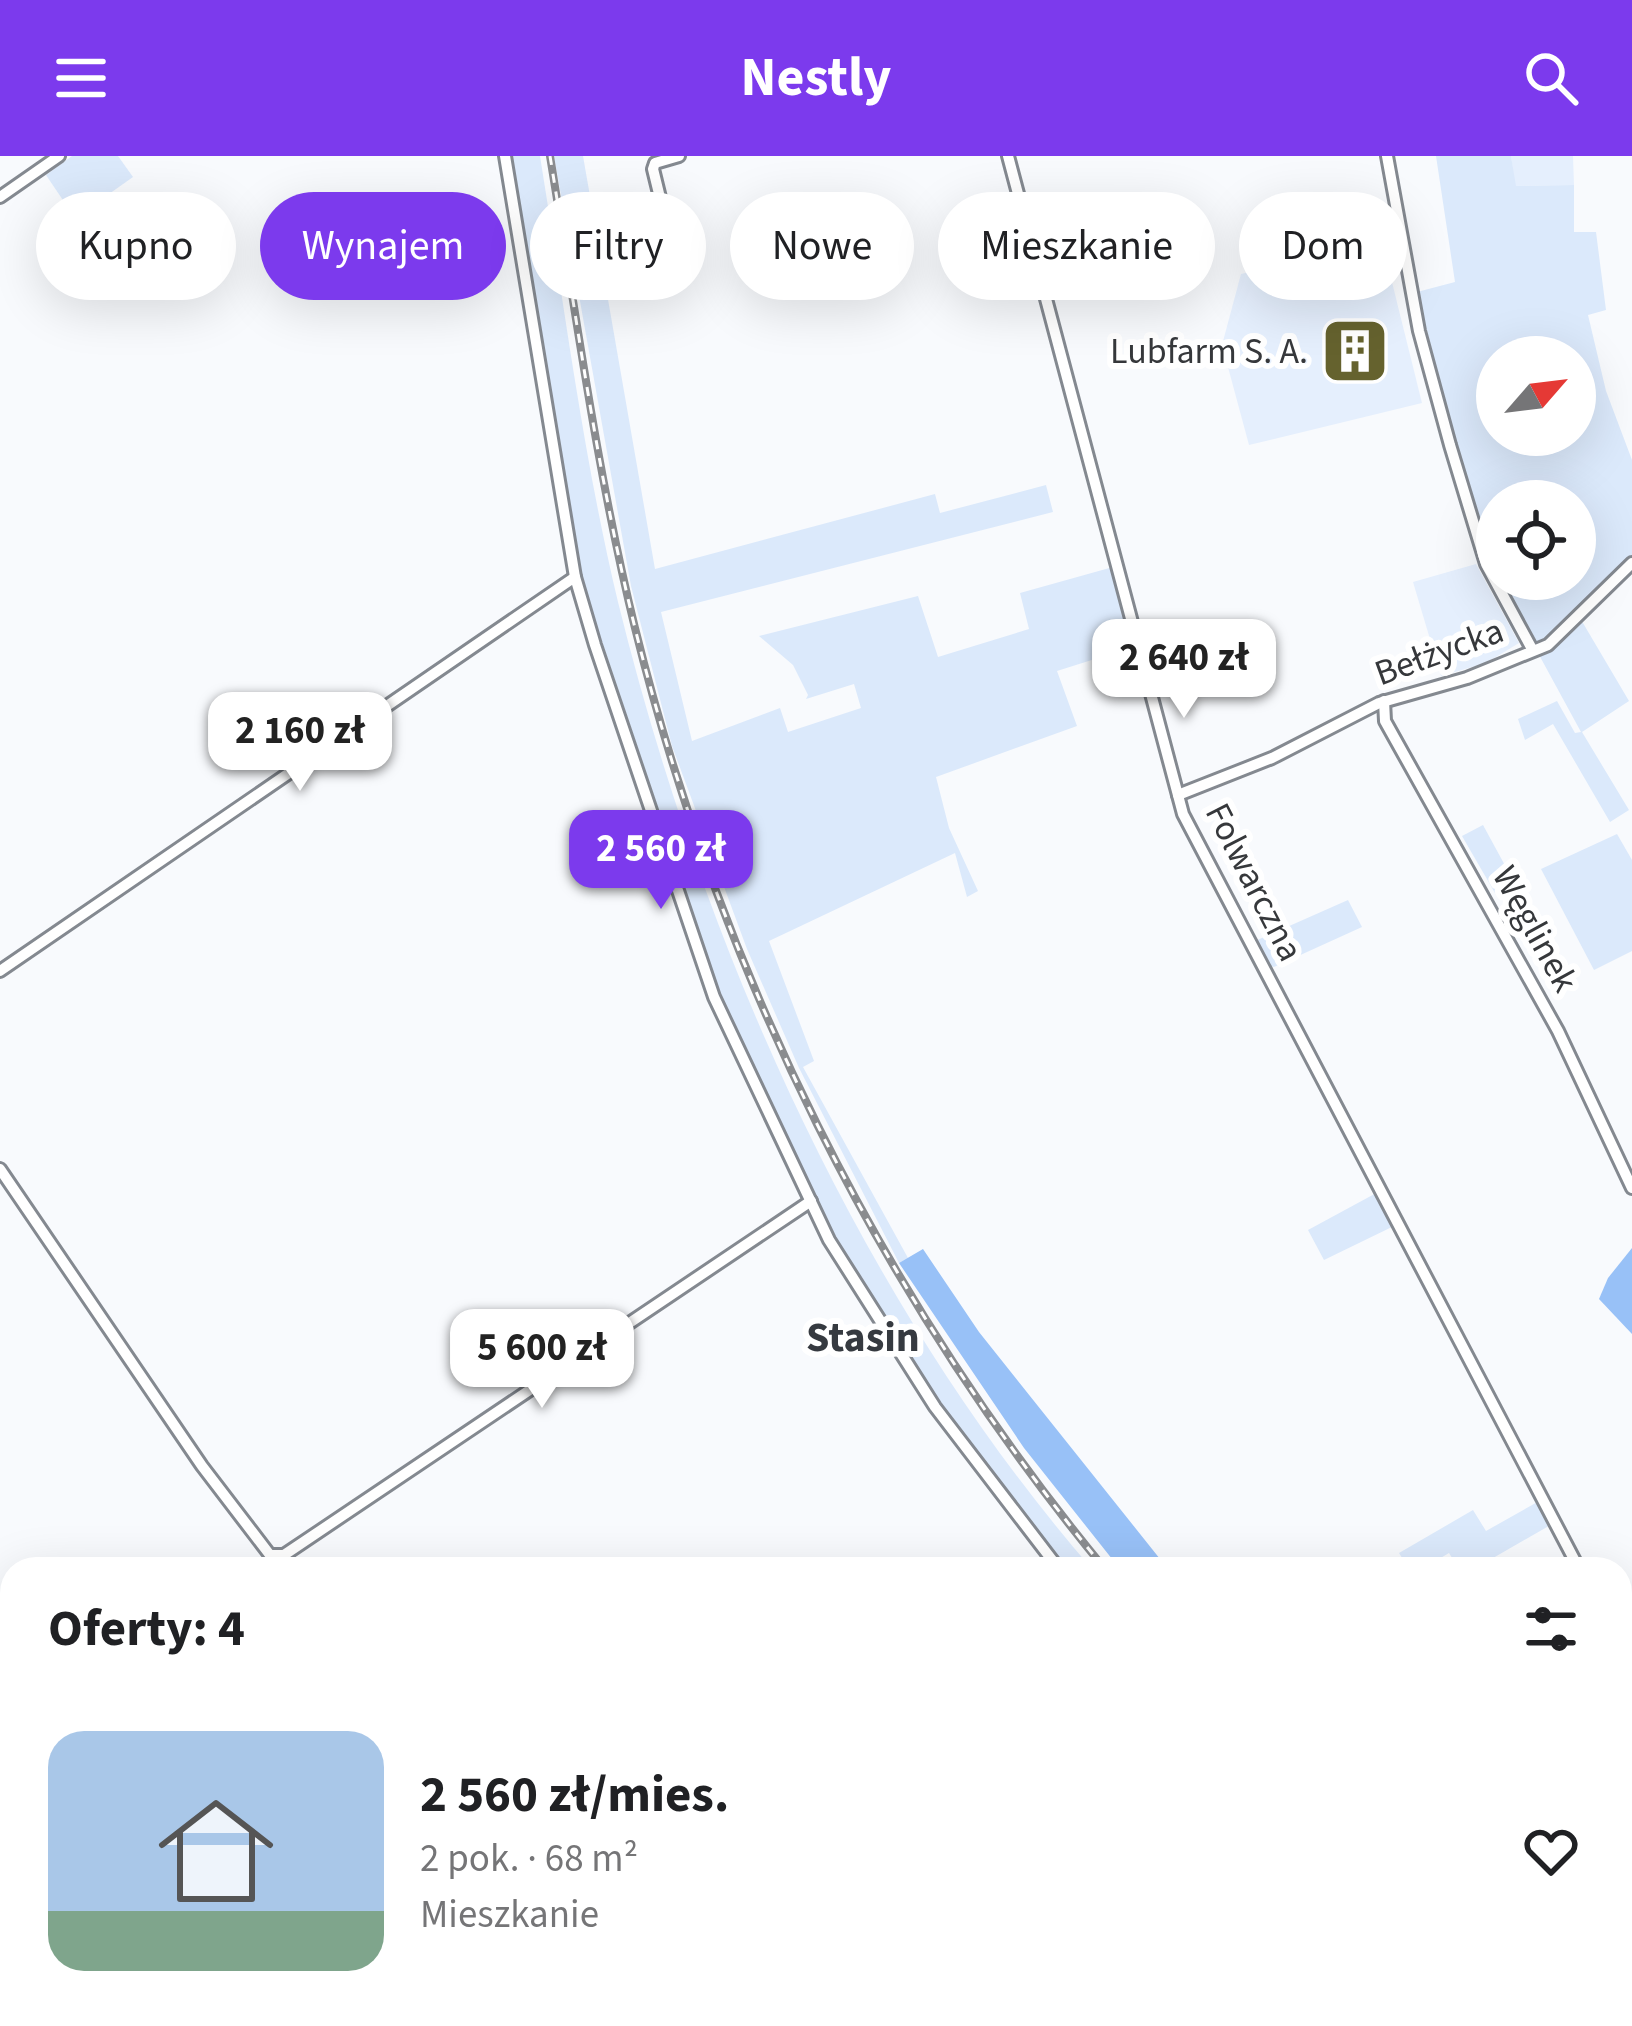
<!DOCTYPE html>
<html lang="pl">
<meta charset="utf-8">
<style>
:root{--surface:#fff;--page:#f2f2f2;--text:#202124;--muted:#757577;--accent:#7c3aed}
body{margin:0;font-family:"Source Sans 3",sans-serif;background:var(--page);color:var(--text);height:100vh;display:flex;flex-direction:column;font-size:45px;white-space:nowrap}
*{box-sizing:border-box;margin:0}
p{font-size:39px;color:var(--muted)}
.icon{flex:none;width:66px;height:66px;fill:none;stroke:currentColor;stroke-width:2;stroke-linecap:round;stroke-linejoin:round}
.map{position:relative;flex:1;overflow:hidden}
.drawer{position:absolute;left:0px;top:1401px;width:1632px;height:471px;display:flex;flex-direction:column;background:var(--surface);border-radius:36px 36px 0 0;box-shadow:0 12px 48px #0002}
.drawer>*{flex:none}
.guide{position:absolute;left:36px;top:36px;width:1560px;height:108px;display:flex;gap:24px}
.needle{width:78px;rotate:62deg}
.fabs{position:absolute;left:1476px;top:180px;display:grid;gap:24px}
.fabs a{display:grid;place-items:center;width:120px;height:120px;border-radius:50%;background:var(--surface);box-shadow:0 12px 48px #0002;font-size:60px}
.price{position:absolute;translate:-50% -102px;padding:0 27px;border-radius:24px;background:#fff;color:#222;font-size:39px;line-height:78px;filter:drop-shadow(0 3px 6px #0008)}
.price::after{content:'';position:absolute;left:50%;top:72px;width:36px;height:27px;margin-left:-18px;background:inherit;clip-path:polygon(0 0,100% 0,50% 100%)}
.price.selected{background:var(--accent);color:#fff}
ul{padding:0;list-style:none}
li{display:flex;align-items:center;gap:36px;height:300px;padding:0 48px}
li span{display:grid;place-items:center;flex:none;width:336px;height:240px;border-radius:36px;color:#555}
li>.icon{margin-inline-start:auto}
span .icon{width:144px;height:144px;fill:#fffc;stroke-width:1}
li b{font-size:51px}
h2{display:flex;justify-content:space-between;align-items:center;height:144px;padding:0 48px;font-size:51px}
.chip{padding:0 42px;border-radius:54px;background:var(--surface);box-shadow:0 12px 48px #0002;font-size:42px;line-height:108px}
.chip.selected{background:var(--accent);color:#fff}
header{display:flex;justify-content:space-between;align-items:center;height:156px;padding:0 48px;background:var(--accent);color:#fff;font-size:54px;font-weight:700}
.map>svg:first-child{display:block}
.built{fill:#e5effd}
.green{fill:#dbe9fb;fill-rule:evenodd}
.forest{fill:#98c1f7}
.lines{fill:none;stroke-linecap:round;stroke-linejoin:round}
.minor-casing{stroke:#848990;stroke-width:16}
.minor{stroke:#fff;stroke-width:10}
.rail-casing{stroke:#8a8c8f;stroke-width:8}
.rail{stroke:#fff;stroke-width:3;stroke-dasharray:9;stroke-linecap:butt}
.labels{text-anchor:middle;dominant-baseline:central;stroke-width:12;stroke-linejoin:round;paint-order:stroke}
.poi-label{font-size:36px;fill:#36383b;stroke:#fff;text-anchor:end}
.street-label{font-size:36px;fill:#36383b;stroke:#fff}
.quarter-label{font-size:42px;font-weight:bold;fill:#363a40;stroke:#fff}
</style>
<header><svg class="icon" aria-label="menu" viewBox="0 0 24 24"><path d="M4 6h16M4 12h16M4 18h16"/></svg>Nestly<svg class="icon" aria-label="search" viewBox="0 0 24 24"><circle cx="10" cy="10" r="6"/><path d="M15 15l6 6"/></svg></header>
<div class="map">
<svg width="1632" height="1870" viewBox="0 0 1632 1870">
<rect width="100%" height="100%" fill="#f8fafd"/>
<g class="built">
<polygon points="1511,0 1573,0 1574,29 1515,30"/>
<polygon points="1382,86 1422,247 1249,289 1222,189 1241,118"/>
<polygon points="1476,408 1519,487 1486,507 1441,520 1413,426"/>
</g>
<g class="green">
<polygon points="72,0 118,0 133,21 75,62 46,19"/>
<path d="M512 0H540C564 148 583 300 618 446 703 790 858 1143 1092 1413H1067L937 1242 848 1106 725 851 583 429Z"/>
<polygon points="554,0 583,0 655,413 935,338 940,357 1046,329 1053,356 661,456 692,585 780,552 788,576 861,552 854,528 806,543 808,539 793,509 759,480 918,440 938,501 1029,473 1020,437 1113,411 1136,490 1057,515 1077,570 936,621 949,672 978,735 967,741 955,697 769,785 814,905 803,911 908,1102 899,1107 799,912 747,793 672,590 631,430"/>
<path d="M1436 0H1511L1516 30 1574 29V76H1596L1606 154 1588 159 1606 235 1632 304V402L1541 488H1534L1499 423H1575V345H1497V419L1456 288 1417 136 1455 126ZM1497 201H1575V279H1497Z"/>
<polygon points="1580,462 1629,545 1582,576 1629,654 1610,666 1553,568 1525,584 1518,563 1557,545 1575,577 1581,576 1538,497"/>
<polygon points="1483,669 1514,726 1495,737 1462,680"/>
<polygon points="1617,678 1632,704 1632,795 1594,814 1541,713"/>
<polygon points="1348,744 1362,771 1274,811 1268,809 1255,785"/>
<polygon points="1380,1035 1396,1069 1324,1104 1308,1074"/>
<polygon points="1541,1344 1554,1367 1474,1413 1459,1413 1449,1397 1422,1413 1409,1413 1399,1397 1473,1354 1486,1375"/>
</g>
<g class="forest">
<polygon points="1632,1092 1632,1178 1599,1143 1608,1122"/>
<polygon points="923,1093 979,1176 1168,1413 1120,1413 1024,1292 899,1107"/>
<polygon points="1620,1837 1632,1845 1632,1870 1434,1870 1445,1860 1620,1860"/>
</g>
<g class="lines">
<g class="minor-casing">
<g id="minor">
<polyline points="505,0 575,421 595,489 714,841 829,1084 935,1251 1059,1413"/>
<polyline points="1008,0 1183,658 1575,1405"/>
<polyline points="1387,0 1419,175 1450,289 1486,408 1532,493"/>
<polyline points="0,41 59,0"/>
<polyline points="673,95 653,13 655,7 679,0"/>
<polyline points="1384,545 1385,565 1558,875 1632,1032"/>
<polyline points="1178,639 1272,602 1379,547 1467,522 1548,489 1632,407"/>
<polyline points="0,815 575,421"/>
<polyline points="0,1013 202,1310 270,1399 284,1399 811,1045"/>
<polyline points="1283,1860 1289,1870"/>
</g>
</g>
<use href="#minor" class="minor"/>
<g class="rail-casing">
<g id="rail">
<path d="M550 0C576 158 597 317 635 472 720 816 880 1140 1105 1413"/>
<polyline points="1620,1823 1632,1830"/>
</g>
</g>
<use href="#rail" class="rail"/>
</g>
<defs>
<g id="building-square" transform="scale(3.45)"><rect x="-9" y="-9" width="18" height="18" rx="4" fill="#65622e" stroke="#fff"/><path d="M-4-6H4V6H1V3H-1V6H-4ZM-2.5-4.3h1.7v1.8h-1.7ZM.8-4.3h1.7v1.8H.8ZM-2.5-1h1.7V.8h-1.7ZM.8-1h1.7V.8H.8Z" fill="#fff"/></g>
</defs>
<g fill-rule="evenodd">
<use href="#building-square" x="1355" y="195"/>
</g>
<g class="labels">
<g class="poi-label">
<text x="1308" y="195">Lubfarm S. A.</text>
</g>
<g class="street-label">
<text transform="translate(1439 496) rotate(-20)">Bełżycka</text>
<text transform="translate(1254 726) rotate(63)">Folwarczna</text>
<text transform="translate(1535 773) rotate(61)">Węglinek</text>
</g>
<g class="quarter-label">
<text x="863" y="1182">Stasin</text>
</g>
</g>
</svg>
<div class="fabs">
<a><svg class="needle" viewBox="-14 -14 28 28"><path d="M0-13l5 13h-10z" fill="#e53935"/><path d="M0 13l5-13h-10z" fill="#757577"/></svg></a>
<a><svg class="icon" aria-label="locate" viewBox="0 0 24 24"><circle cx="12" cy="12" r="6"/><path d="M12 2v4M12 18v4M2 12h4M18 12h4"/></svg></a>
</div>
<b class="price" style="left:1184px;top:565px">2 640 zł</b>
<b class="price" style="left:300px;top:638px">2 160 zł</b>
<b class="price selected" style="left:661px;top:756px">2 560 zł</b>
<b class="price" style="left:542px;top:1255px">5 600 zł</b>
<div class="guide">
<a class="chip">Kupno</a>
<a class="chip selected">Wynajem</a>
<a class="chip">Filtry</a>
<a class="chip">Nowe</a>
<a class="chip">Mieszkanie</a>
<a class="chip">Dom</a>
</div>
<section class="drawer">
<h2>Oferty: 4<svg class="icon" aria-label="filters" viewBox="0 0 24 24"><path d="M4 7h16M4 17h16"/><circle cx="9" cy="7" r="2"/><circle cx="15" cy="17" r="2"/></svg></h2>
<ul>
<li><span style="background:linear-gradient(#a9c7e8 75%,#7fa58c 0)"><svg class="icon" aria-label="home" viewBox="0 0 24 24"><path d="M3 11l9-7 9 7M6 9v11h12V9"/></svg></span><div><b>2 560 zł/mies.</b><p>2 pok. · 68 m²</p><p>Mieszkanie</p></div><svg class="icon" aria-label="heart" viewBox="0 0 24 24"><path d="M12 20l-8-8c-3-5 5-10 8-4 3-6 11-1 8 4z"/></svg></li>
</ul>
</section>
</div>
